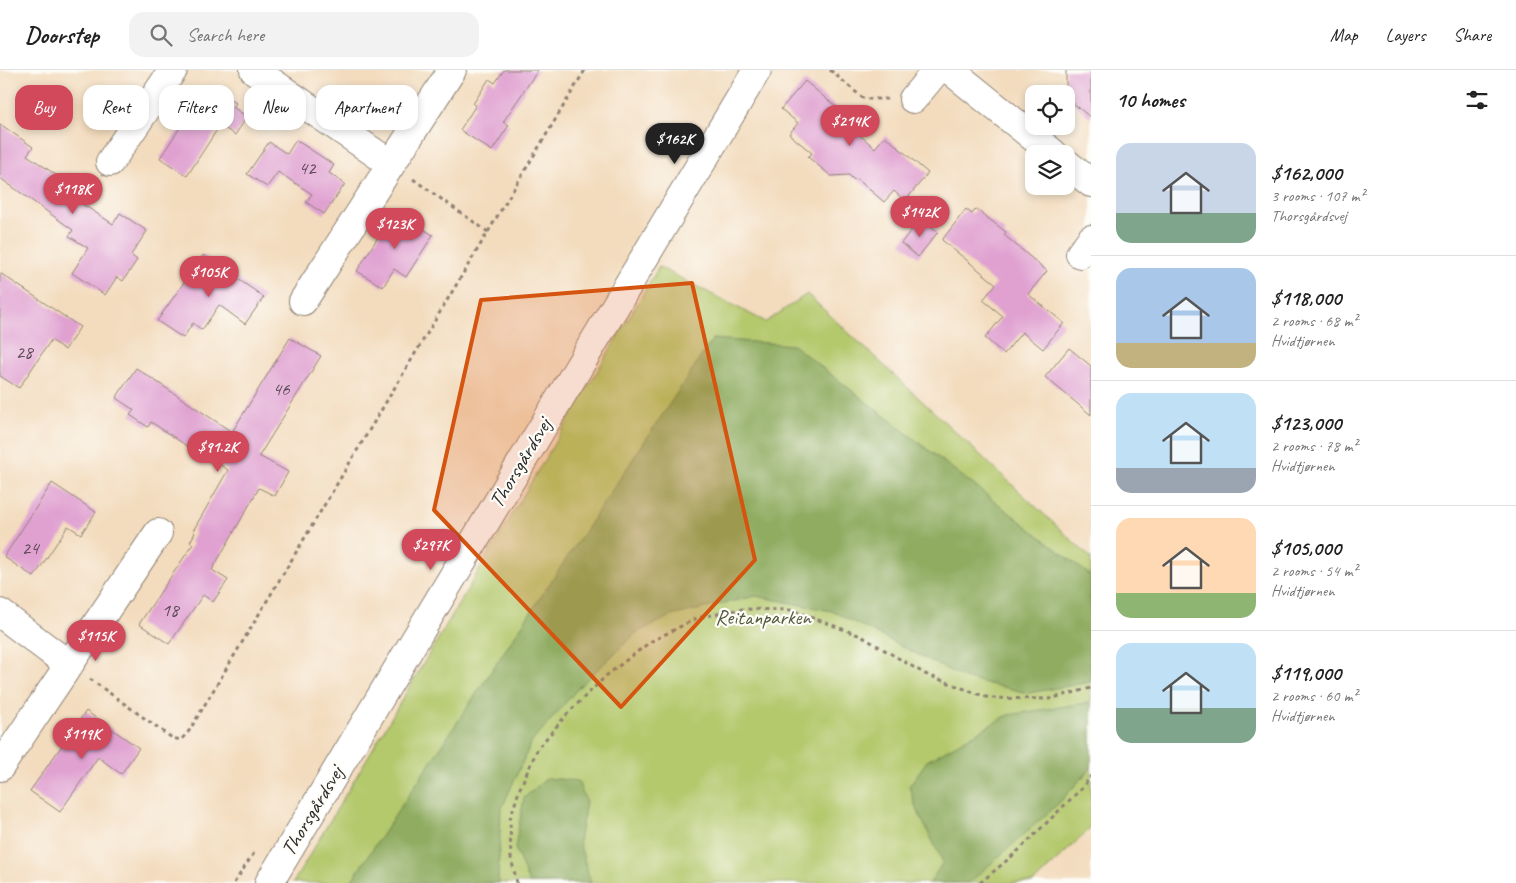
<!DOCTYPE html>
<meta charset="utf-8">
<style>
:root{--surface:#fff;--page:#f2f2f2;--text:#222;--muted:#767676;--line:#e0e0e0;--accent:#d1495b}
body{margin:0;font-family:Caveat,sans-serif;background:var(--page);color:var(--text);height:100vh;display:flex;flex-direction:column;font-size:19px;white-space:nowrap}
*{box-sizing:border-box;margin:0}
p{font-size:16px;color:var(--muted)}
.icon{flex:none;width:28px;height:28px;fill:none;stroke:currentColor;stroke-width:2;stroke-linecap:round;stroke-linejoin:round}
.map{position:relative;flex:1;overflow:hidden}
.sheet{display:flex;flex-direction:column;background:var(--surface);width:425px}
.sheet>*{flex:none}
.hud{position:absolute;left:15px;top:15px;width:475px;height:45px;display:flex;gap:10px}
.fabs{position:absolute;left:1025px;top:15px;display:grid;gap:10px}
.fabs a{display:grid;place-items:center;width:50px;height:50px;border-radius:10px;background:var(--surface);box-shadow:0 2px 8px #0003;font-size:25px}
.price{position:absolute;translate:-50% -42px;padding:0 11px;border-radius:18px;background:var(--accent);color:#fff;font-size:16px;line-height:32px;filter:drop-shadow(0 1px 2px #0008)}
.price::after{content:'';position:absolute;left:50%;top:30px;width:15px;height:11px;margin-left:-8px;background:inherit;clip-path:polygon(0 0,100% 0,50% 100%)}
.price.on{background:#222;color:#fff}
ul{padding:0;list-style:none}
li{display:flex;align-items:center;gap:15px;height:125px;padding:0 25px}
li+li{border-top:1px solid var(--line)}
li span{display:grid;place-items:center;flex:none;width:140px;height:100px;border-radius:15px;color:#555}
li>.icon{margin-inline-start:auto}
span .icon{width:60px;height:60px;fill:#fffc;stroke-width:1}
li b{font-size:21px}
h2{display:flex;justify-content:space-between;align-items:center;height:60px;padding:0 25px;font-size:21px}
.chip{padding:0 18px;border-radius:15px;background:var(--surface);box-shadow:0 2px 8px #0003;font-size:18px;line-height:45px}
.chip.on{background:var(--accent);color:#fff}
header{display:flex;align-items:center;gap:30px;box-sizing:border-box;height:70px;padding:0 25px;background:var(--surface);border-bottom:1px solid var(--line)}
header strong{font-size:24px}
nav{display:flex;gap:28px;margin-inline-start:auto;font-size:18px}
.search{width:350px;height:45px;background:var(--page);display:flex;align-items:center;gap:12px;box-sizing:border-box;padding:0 18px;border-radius:15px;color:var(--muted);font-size:19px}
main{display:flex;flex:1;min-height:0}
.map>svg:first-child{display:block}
.green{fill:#b4c86c;stroke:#707a4c}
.forest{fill:#8fac60;stroke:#5d6c46}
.building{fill:#e0a1d1}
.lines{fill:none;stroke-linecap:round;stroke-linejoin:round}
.minor-casing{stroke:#8f8374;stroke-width:30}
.path{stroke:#8f8374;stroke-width:3;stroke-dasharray:4 4;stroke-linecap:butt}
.minor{stroke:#fff;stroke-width:28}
.marked{fill:#d5540f;fill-opacity:0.2;stroke:#d5540f;stroke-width:4;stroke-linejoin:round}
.labels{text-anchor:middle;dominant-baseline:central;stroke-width:4.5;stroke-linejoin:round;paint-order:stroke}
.number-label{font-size:19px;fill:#584854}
.street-label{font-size:21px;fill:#2b2b2b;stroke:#fdfcf7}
.park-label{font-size:21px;fill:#545a3e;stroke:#fdfcf7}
</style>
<header>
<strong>Doorstep</strong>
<div class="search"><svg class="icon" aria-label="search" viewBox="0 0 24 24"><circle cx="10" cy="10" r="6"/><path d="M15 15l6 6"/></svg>Search here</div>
<nav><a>Map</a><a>Layers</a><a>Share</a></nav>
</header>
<main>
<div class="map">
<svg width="1091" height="813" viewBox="0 0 1091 813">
<rect width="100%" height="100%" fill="#fdfcf7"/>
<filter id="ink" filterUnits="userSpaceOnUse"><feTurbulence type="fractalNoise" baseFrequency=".02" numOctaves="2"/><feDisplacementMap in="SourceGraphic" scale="10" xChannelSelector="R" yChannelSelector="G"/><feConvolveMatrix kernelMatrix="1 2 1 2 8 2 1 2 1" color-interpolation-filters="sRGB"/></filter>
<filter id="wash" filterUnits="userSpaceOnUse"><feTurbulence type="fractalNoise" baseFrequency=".0096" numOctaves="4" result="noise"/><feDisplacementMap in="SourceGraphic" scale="20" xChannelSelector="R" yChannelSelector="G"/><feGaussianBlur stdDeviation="1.12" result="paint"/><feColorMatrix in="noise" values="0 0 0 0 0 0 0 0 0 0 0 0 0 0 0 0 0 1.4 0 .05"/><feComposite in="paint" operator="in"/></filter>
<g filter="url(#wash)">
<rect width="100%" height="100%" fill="#f3dbbd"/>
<polygon class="green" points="659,197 766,252 807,224 1091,488 1091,758 1033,813 293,813"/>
<g class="forest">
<polygon points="713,269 793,275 1091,506 1091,612 1028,623 964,608 832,541 756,526 671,546 636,563 579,617 531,673 501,740 498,809 500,813 350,813"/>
<polygon points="1091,632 1091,698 1059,733 969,813 930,813 943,792 916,738 909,716 927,691 1008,645"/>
<polygon points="547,708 578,711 586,732 579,772 591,813 529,813 515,778 524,728"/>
</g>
<g id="blocks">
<g class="building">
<polygon points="504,0 538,0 503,52 509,55 492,81 460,60 476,35 473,34 489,9 495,13"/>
<polygon points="1066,0 1091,0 1091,48 1066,27"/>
<polygon points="805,11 847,46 843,51 875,78 885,66 928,103 905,131 894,121 884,132 856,108 854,110 849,105 831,106 808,87 812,83 789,64 798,53 781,39"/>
<polygon points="208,15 236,33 233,37 247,47 235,65 220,55 187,106 160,88"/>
<polygon points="0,54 33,77 27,85 81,122 76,130 113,154 120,143 147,161 131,185 137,190 123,211 117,207 105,225 72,203 88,178 69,166 73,160 0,108"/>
<polygon points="296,70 334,95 329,103 345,114 324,144 306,132 312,124 278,102 267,117 247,104 269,72 287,84"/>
<polygon points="966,139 972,144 976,139 1006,162 1004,165 1047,201 1028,224 1064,253 1043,279 1022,262 1004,284 985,268 1003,246 983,230 996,214 942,170"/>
<polygon points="394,141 433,165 406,207 394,199 383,217 357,201"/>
<polygon points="921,148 938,162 918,187 901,173"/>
<polygon points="203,185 264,227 245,254 219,235 202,260 193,253 183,268 157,251"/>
<polygon points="0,203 80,257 65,280 51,270 19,318 0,306"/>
<polygon points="290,268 321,286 259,386 288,402 275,426 259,418 212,500 228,510 213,532 203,525 169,574 139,554 193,474 190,472 195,463 193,461 228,400 198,380 196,382 151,352 148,357 130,345 134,340 116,328 136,298 232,362"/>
<polygon points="1069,278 1091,296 1091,345 1045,307"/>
<polygon points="52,413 96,442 81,464 68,456 34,507 4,487"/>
<polygon points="86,641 139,678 121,704 98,687 60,742 30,721"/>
</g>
</g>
</g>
<g filter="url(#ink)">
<use href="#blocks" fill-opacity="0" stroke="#8f8374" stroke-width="1"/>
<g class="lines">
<g class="minor-casing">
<g id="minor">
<polyline points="254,0 391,94"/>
<polyline points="950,0 1054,84"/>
<polyline points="913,29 937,0"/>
<polyline points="110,92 173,0"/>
<polyline points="1066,93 1091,113"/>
<polyline points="1080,184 1091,169"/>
<polyline points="303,231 452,0"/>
<polyline points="0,543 69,595"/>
<polyline points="0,697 158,463"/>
<polyline points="269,813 757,0"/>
</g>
</g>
<g class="path">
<polyline points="830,0 864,29 889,29"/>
<polyline points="413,109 488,162"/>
<polyline points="90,609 172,668 181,670 189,661 585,0"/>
<polyline points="234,813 254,783"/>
<polyline points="517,813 511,788 510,749 520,718 538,678 568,643 607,605 650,572 697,548 742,539 792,540 861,566 925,604 989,628 1049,629 1091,618"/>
<polyline points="980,813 1018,781 1082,718 1091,706"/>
</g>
<use href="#minor" class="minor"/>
</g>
</g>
<path class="marked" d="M692 213 755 490 621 637 434 440 481 230Z"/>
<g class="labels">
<g class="number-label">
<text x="307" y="98">42</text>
<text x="24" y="282">28</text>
<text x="281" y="319">46</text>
<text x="30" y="478">24</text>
<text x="170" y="540">18</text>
</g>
<g class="street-label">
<text transform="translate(520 393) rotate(-59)">Thorsgårdsvej</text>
<text transform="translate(312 741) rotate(-59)">Thorsgårdsvej</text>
</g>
<g class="park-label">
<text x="763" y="547">Reitanparken</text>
</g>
</g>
</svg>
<div class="fabs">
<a><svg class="icon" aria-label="locate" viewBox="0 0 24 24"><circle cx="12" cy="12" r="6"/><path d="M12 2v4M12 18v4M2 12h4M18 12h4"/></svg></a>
<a><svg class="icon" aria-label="layers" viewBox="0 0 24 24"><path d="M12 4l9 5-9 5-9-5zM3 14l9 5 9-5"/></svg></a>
</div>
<b class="price" style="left:850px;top:77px">$214K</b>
<b class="price on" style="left:675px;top:95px">$162K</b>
<b class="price" style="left:73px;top:145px">$118K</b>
<b class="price" style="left:920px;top:168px">$142K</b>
<b class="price" style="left:395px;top:180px">$123K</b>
<b class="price" style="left:209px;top:228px">$105K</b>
<b class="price" style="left:218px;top:403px">$91.2K</b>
<b class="price" style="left:431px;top:501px">$297K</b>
<b class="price" style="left:96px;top:592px">$115K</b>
<b class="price" style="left:82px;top:690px">$119K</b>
<div class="hud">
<a class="chip on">Buy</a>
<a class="chip">Rent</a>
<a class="chip">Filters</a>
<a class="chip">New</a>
<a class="chip">Apartment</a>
</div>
</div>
<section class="sheet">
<h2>10 homes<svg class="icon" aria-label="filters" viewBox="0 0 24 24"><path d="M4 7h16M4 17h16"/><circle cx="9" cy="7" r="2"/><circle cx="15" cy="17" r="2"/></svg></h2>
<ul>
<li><span style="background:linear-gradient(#c9d6e8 70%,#7fa58c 0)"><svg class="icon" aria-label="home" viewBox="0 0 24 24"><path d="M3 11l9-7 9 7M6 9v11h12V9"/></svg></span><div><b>$162,000</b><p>3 rooms · 107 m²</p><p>Thorsgårdsvej</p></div></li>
<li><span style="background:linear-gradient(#a9c7e8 75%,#c2b280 0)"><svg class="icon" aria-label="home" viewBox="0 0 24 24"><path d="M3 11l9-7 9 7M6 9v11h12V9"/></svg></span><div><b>$118,000</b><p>2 rooms · 68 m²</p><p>Hvidtjørnen</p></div></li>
<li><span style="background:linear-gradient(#bfe0f5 75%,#9aa5b1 0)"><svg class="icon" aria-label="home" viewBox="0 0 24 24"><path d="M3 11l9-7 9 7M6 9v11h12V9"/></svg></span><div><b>$123,000</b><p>2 rooms · 78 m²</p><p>Hvidtjørnen</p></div></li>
<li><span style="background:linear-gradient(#ffd9b3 75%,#8fb573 0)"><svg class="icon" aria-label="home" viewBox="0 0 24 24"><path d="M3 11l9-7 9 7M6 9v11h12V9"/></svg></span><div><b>$105,000</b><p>2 rooms · 54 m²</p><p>Hvidtjørnen</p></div></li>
<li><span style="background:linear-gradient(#bfe0f5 65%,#7fa58c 0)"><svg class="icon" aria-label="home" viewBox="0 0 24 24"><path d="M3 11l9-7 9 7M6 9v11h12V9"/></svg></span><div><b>$119,000</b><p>2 rooms · 60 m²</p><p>Hvidtjørnen</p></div></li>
</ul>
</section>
</main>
